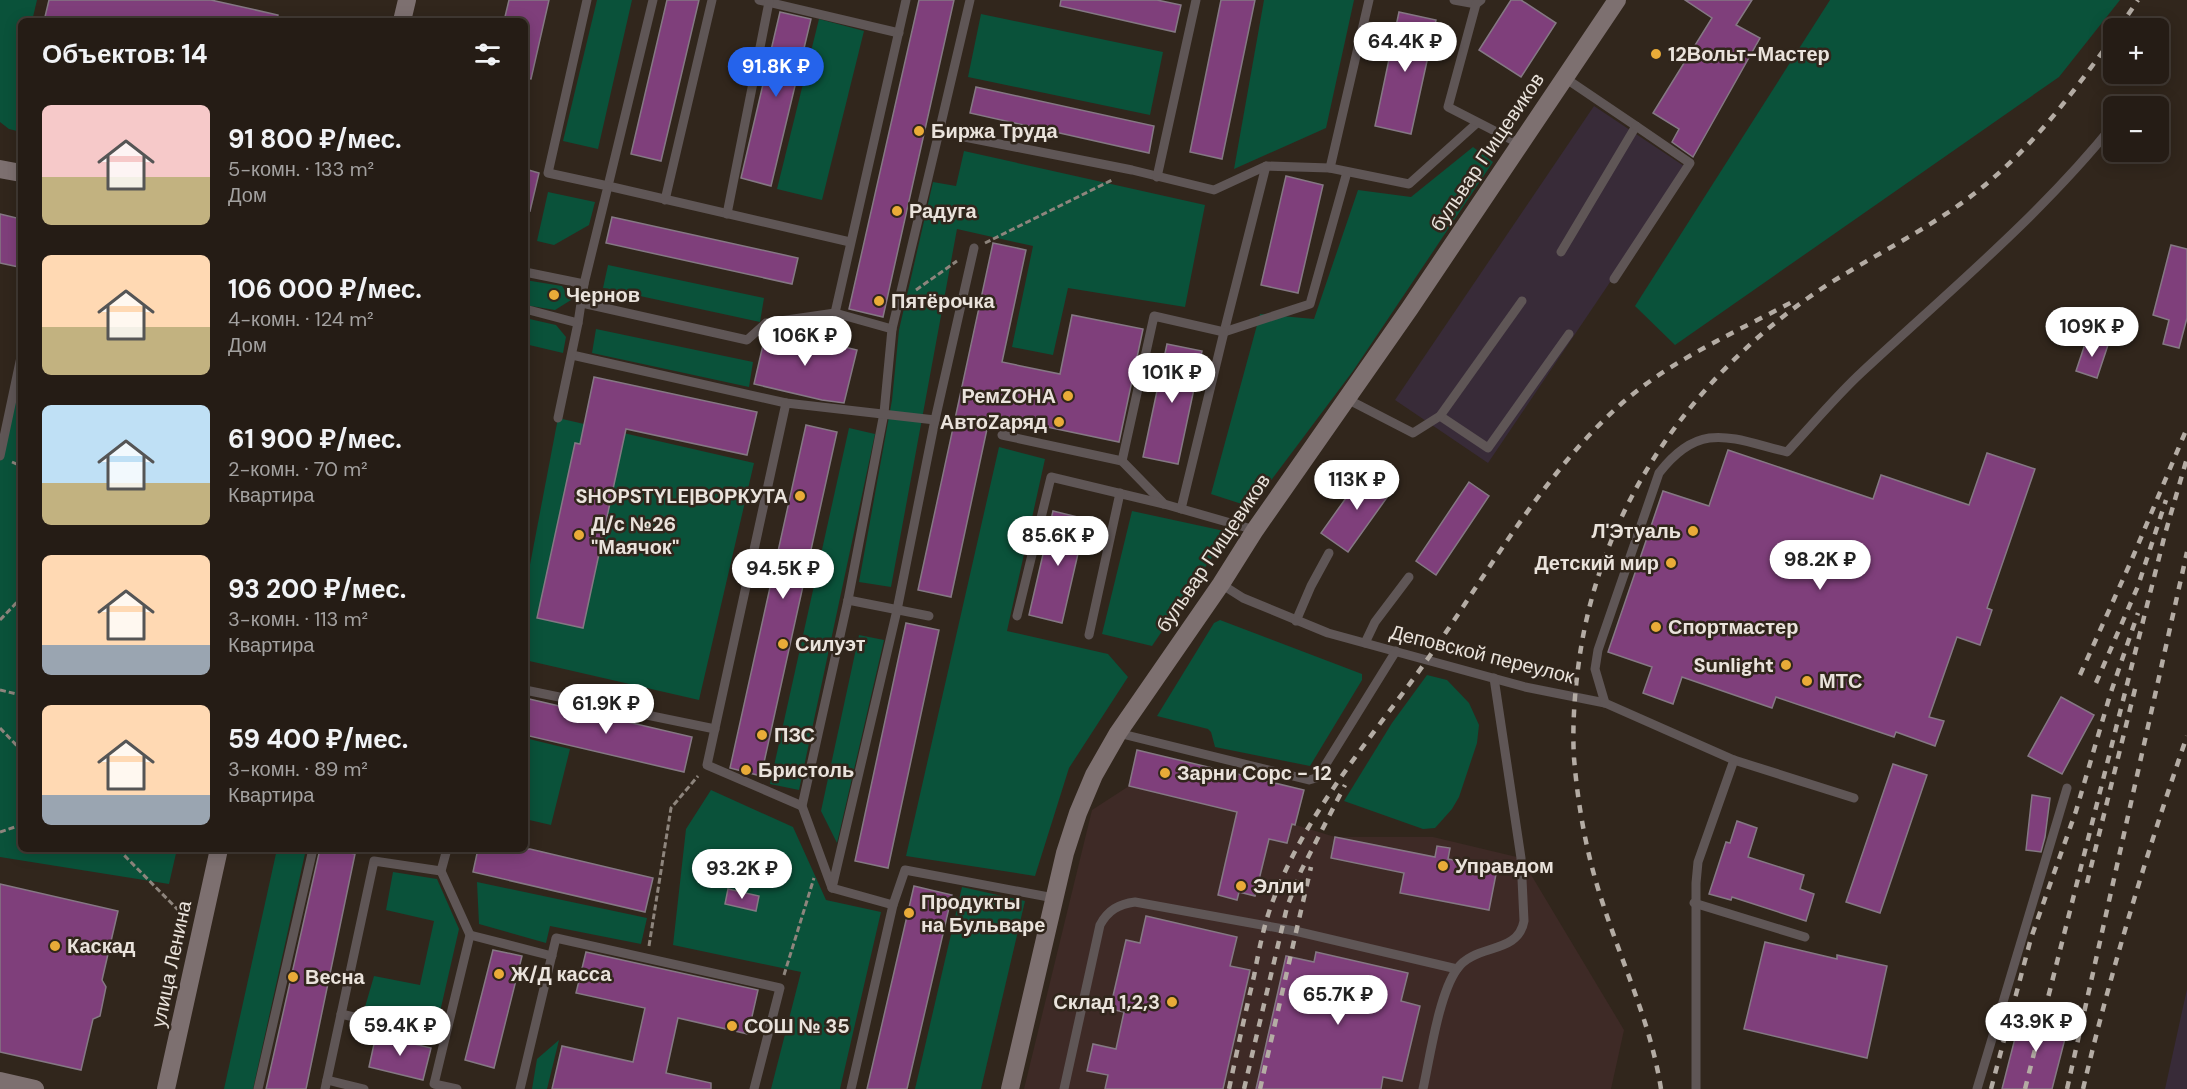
<!DOCTYPE html>
<html lang="ru">
<meta charset="utf-8">
<style>
:root{--surface:#251c15;--page:#312922;--text:#f1f3f6;--muted:#a3a1a0;--line:#423a34;--accent:#2563eb}
body{margin:0;font-family:"DM Sans",sans-serif;background:var(--page);color:var(--text);height:100vh;display:flex;flex-direction:column;font-size:22px;white-space:nowrap}
*{box-sizing:border-box;margin:0}
p{font-size:20px;color:var(--muted)}
.icon{flex:none;width:33px;height:33px;fill:none;stroke:currentColor;stroke-width:2;stroke-linecap:round;stroke-linejoin:round}
.map{position:relative;flex:1;overflow:hidden}
.panel{position:absolute;left:18px;top:18px;width:510px;height:834px;display:flex;flex-direction:column;background:var(--surface);border-radius:9px;box-shadow:0 3px 15px #0003,0 0 0 2px var(--line)}
.panel>*{flex:none}
.fabs{position:absolute;left:2103px;top:18px;display:grid;gap:12px}
.fabs a{display:grid;place-items:center;width:66px;height:66px;border-radius:9px;background:var(--surface);box-shadow:0 3px 15px #0003,0 0 0 2px var(--line);font-size:30px}
.price{position:absolute;translate:-50% -51px;padding:0 14px;border-radius:21px;background:#fff;color:#222;font-size:20px;line-height:39px;filter:drop-shadow(0 2px 3px #0008)}
.price::after{content:'';position:absolute;left:50%;top:36px;width:18px;height:14px;margin-left:-9px;background:inherit;clip-path:polygon(0 0,100% 0,50% 100%)}
.price.active{background:var(--accent);color:#fff}
ul{padding:0;list-style:none}
li{display:flex;align-items:center;gap:18px;height:150px;padding:0 24px}
li span{display:grid;place-items:center;flex:none;width:168px;height:120px;border-radius:9px;color:#555}
li>.icon{margin-inline-start:auto}
span .icon{width:72px;height:72px;fill:#fffc;stroke-width:1}
li b{font-size:26px}
h2{display:flex;justify-content:space-between;align-items:center;height:72px;padding:0 24px;font-size:26px}
.map>svg:first-child{display:block}
.commercial{fill:#3e2a26}
.industrial{fill:#382b38}
.green{fill:#0a523a}
.building{fill:#7f3f7b;stroke:#857884;stroke-width:1.5}
.lines{fill:none;stroke-linecap:round;stroke-linejoin:round}
.path{stroke:#8e857d;stroke-width:3;stroke-dasharray:6 3;stroke-linecap:butt}
.lane{stroke:#5f5656;stroke-width:9}
.secondary{stroke:#7d7070;stroke-width:18}
.rail{stroke:#b4aca4;stroke-width:4.5;stroke-dasharray:8 8;stroke-linecap:butt}
.poi-dot{fill:#e9ab38;stroke:#31261c;stroke-width:2}
.labels{text-anchor:middle;dominant-baseline:central;stroke-width:5;stroke-linejoin:round;paint-order:stroke}
.poi-label{font-size:20px;font-weight:bold;fill:#eae3dc;stroke:#31261c;text-anchor:start}
.street-label{font-size:20px;fill:#eae3dc;stroke:#31261c}
</style>
<div class="map">
<svg width="2187" height="1089" viewBox="0 0 2187 1089">
<rect width="100%" height="100%" fill="#31261c"/>
<polygon class="commercial" points="1137,750 1304,790 1296,825 1335,837 1433,837 1521,858 1624,1030 1611,1089 1024,1089 1092,810 1129,786"/>
<g class="industrial">
<polygon points="1594,106 1687,168 1488,463 1395,400"/>
<polygon points="2187,989 2187,1089 2165,1089"/>
</g>
<g class="green">
<polygon points="0,0 37,0 32,21 21,21 21,132 9,129 0,122"/>
<polygon points="597,0 632,0 598,149 563,141"/>
<polygon points="1264,0 1354,0 1326,128 1234,169"/>
<polygon points="1830,0 2120,0 2059,77 1675,345 1635,306"/>
<polygon points="981,14 1163,52 1150,115 968,77"/>
<polygon points="819,19 864,31 822,200 777,189"/>
<polygon points="1473,147 1493,162 1353,371 1251,507 1211,494 1260,314 1314,319 1358,190 1411,197"/>
<polygon points="964,151 1205,205 1185,307 1068,288 1053,355 1012,347 1033,246 957,229 891,587 859,582 892,400 899,330 933,182 956,186"/>
<polygon points="548,192 595,202 589,225 554,245 537,241"/>
<polygon points="608,265 764,298 760,322 603,288"/>
<polygon points="525,280 562,286 571,300 555,310 525,305"/>
<polygon points="525,318 556,325 566,337 563,353 525,344"/>
<polygon points="596,329 753,362 749,387 592,353"/>
<polygon points="21,366 21,849 177,849 169,884 0,857 0,461"/>
<polygon points="558,418 754,463 699,700 525,660 525,591"/>
<polygon points="849,428 875,434 799,790 770,784"/>
<polygon points="999,447 1045,459 1007,631 1108,654 1128,677 1069,768 1035,876 906,856"/>
<polygon points="1132,511 1229,532 1152,646 1102,634"/>
<polygon points="1220,620 1362,674 1362,680 1310,766 1215,747 1211,732 1208,729 1157,716 1214,623"/>
<polygon points="859,635 884,640 837,843 821,811"/>
<polygon points="1427,675 1447,680 1469,703 1479,725 1477,743 1459,797 1452,809 1435,828 1423,829 1344,801 1392,723"/>
<polygon points="525,738 570,749 551,825 525,819"/>
<polygon points="711,790 793,827 826,900 881,912 840,1089 771,1089 801,972 673,945 686,829"/>
<polygon points="277,849 306,849 253,1089 224,1089"/>
<polygon points="393,872 437,879 459,929 437,1025 365,1007 374,976 420,985 434,921 386,910"/>
<polygon points="477,882 647,918 641,944 550,926 546,943 479,924"/>
<polygon points="962,887 1025,901 981,1089 915,1089"/>
<polygon points="559,1040 547,1089 532,1089 537,1059"/>
</g>
<g class="building">
<polygon points="49,0 211,0 278,15 277,21 44,21"/>
<polygon points="509,0 549,0 531,79 525,78 525,21 504,21"/>
<polygon points="667,0 699,0 661,161 631,154"/>
<polygon points="919,0 954,0 883,317 849,309"/>
<polygon points="1061,0 1157,0 1181,5 1175,32 1060,6"/>
<polygon points="1221,0 1255,0 1222,159 1190,152"/>
<polygon points="1511,0 1521,0 1556,23 1521,77 1479,50"/>
<polygon points="1685,0 1752,0 1736,25 1760,38 1693,157 1672,142 1679,129 1653,113 1712,18"/>
<polygon points="780,12 811,19 771,186 741,178"/>
<polygon points="1399,12 1436,20 1411,134 1375,126"/>
<polygon points="976,87 1154,126 1149,153 970,113"/>
<polygon points="525,169 539,173 530,211 525,210"/>
<polygon points="1286,176 1323,185 1298,293 1261,285"/>
<polygon points="0,214 21,219 21,256 19,267 0,263"/>
<polygon points="612,217 798,258 792,284 606,243"/>
<polygon points="993,243 1026,250 1002,362 1060,374 1072,315 1143,329 1119,442 990,415 951,597 918,590"/>
<polygon points="2171,245 2187,249 2187,318 2179,348 2163,344 2169,320 2153,315"/>
<polygon points="770,329 857,350 844,403 822,400 754,384 766,332"/>
<polygon points="2087,338 2108,345 2097,378 2076,371"/>
<polygon points="1167,344 1202,351 1178,464 1143,457"/>
<polygon points="594,377 757,412 747,455 626,429 583,628 537,618 575,443 580,444"/>
<polygon points="806,425 837,432 761,776 730,768"/>
<polygon points="1728,450 1873,499 1881,475 1969,505 1987,453 2035,469 1987,608 1992,610 1980,645 1957,637 1929,717 1944,721 1935,746 1896,732 1894,737 1776,697 1772,708 1682,677 1673,704 1643,693 1652,667 1608,652 1663,491 1709,506"/>
<polygon points="1366,470 1393,489 1348,552 1321,533"/>
<polygon points="1469,482 1489,496 1436,575 1416,561"/>
<polygon points="1053,511 1086,519 1062,623 1029,615"/>
<polygon points="906,623 939,630 888,868 855,861"/>
<polygon points="2061,697 2094,715 2062,774 2028,756"/>
<polygon points="525,698 692,737 684,772 525,735"/>
<polygon points="1137,750 1304,790 1295,825 1292,824 1287,843 1269,839 1255,896 1239,892 1237,900 1218,895 1237,812 1129,786"/>
<polygon points="1893,764 1927,775 1880,913 1846,902"/>
<polygon points="2032,795 2050,798 2045,837 2041,852 2026,850"/>
<polygon points="1737,821 1757,828 1748,857 1804,875 1800,889 1814,894 1806,921 1732,897 1731,900 1709,894 1726,842 1730,843"/>
<polygon points="1335,837 1435,857 1437,846 1450,848 1448,859 1497,869 1489,910 1400,893 1404,873 1331,858"/>
<polygon points="320,849 331,849 355,854 306,1089 266,1089"/>
<polygon points="478,849 530,849 653,878 645,912 473,872"/>
<polygon points="0,884 118,911 102,980 106,987 100,1016 93,1019 81,1070 0,1052"/>
<polygon points="914,886 952,895 907,1089 867,1089"/>
<polygon points="728,889 759,896 756,911 725,904"/>
<polygon points="1146,916 1237,937 1230,966 1250,970 1223,1089 1105,1089 1108,1075 1087,1071 1093,1044 1116,1049 1124,1012 1110,1009 1126,940 1140,943"/>
<polygon points="1765,942 1837,959 1837,955 1887,966 1867,1058 1744,1029"/>
<polygon points="493,950 522,956 494,1068 465,1060"/>
<polygon points="586,952 758,990 748,1034 678,1018 666,1073 711,1083 711,1089 552,1089 562,1046 633,1062 645,1008 576,993"/>
<polygon points="1316,952 1408,973 1401,1001 1420,1006 1402,1081 1383,1077 1381,1089 1256,1089 1286,956 1314,962"/>
<polygon points="2022,1011 2069,1023 2052,1089 2002,1089"/>
<polygon points="376,1035 431,1048 423,1080 369,1067"/>
</g>
<g class="lines">
<g class="path">
<polyline points="985,243 1114,179"/>
<polyline points="916,290 957,261"/>
<polyline points="12,462 21,466"/>
<polyline points="0,620 21,598"/>
<polyline points="0,690 21,695"/>
<polyline points="0,728 21,750"/>
<polyline points="0,832 21,825"/>
<polyline points="118,849 186,918"/>
<polyline points="649,946 671,808 698,776"/>
<polyline points="784,975 814,878"/>
</g>
<g class="lane">
<polyline points="653,0 608,186 850,242"/>
<polyline points="759,0 899,33"/>
<polyline points="906,0 835,313 892,329 939,132 1132,170 1214,190 1266,166 1330,168 1409,184 1477,123"/>
<polyline points="1454,0 1476,4"/>
<polyline points="1481,0 1476,4 1448,107 1520,144"/>
<polyline points="939,132 970,0"/>
<polyline points="1330,168 1369,0"/>
<polyline points="1157,177 1196,0"/>
<polyline points="665,200 712,0"/>
<polyline points="727,214 769,2"/>
<polyline points="1561,252 1636,126 1565,78"/>
<polyline points="525,272 584,284 578,323 525,309"/>
<polyline points="1614,279 1690,163 1636,126"/>
<polyline points="584,284 608,186 548,173 587,0"/>
<polyline points="582,303 747,340 766,323 835,313"/>
<polyline points="892,329 884,413 848,600 802,806 832,888 893,905 905,870 1054,898"/>
<polyline points="1224,332 1310,304 1347,172"/>
<polyline points="1224,332 1266,166"/>
<polyline points="572,355 786,403"/>
<polyline points="1347,399 1413,433 1440,416 1488,448 1569,334"/>
<polyline points="1440,416 1522,301"/>
<polyline points="558,418 578,323"/>
<polyline points="1002,435 1122,461"/>
<polyline points="0,456 21,357"/>
<polyline points="1164,504 1122,461 1154,316 1224,332 1181,509"/>
<polyline points="1221,584 1243,598 1328,633 1525,687 1605,703 1734,760 1854,798"/>
<polyline points="848,600 929,616"/>
<polyline points="1017,616 1051,477 1164,504 1255,530"/>
<polyline points="1296,621 1311,586 1329,553"/>
<polyline points="1089,635 1120,493"/>
<polyline points="1365,643 1375,622 1409,577"/>
<polyline points="525,690 715,729"/>
<path d="M1605 703 1595 669 1598 650 1659 473C1700 420 1730 438 1787 452 1812 425 1836 396 1862 372 1948 292 2040 216 2114 124"/>
<polyline points="1118,733 1309,780 1316,778 1321,772 1396,651"/>
<polyline points="802,806 707,765 786,403 935,420"/>
<polyline points="441,871 470,935 434,1084 457,1089"/>
<polyline points="832,888 897,610 935,420 974,248"/>
<polyline points="1694,903 1805,937"/>
<polyline points="470,935 552,956"/>
<polyline points="341,1014 445,1038"/>
<polyline points="327,1080 364,1089"/>
<polyline points="258,1089 313,849"/>
<polyline points="325,1089 374,861 441,871 447,849"/>
<polyline points="520,1089 556,938 780,988 754,1089"/>
<polyline points="851,1089 893,905"/>
<path d="M1064 1089 1100 925C1108 910 1119 904 1135 902L1295 931 1457 969"/>
<path d="M1423 1089C1430 1057 1439 994 1457 969 1475 943 1518 955 1524 921L1521 858 1494 678"/>
<polyline points="1696,1089 1696,883 1698,862 1734,760"/>
<polyline points="1977,1089 2067,788"/>
</g>
<g class="secondary">
<polyline points="402,21 407,0"/>
<polyline points="0,169 21,173"/>
<polyline points="0,1081 35,1089"/>
<polyline points="166,1089 219,849"/>
<polyline points="1010,1089 1065,853 1078,813 1094,775 1118,733 1221,584 1255,530 1410,308 1617,0"/>
</g>
<g class="rail">
<polyline points="2119,28 2138,0"/>
<polyline points="2080,675 2132,559 2187,428"/>
<polyline points="2096,683 2138,586 2166,500"/>
<polyline points="2087,883 2136,685"/>
<path d="M1229 1089C1237 1051 1245 1014 1254 976 1259 950 1264 923 1274 898 1307 810 1375 734 1429 657 1488 573 1542 475 1620 405 1669 361 1734 333 1792 302"/>
<polyline points="1244,1089 1287,907 1301,871 1345,785"/>
<polyline points="1260,1089 1311,867"/>
<path d="M1661 1089C1651 1024 1623 966 1603 904 1587 857 1578 807 1574 758 1572 723 1575 688 1580 654 1603 503 1693 376 1818 291 1875 253 1940 225 1992 179 2040 138 2077 87 2114 36"/>
<polyline points="1991,1089 2031,938 2076,811 2110,695 2138,613"/>
<polyline points="2025,1089 2165,534 2187,458"/>
<polyline points="2067,1089 2187,552"/>
<path d="M2083 1089C2111 970 2147 852 2187 736"/>
</g>
</g>
<g class="poi-dot">
<circle cx="1656" cy="54" r="6"/>
<circle cx="919" cy="131" r="6"/>
<circle cx="897" cy="211" r="6"/>
<circle cx="554" cy="295" r="6"/>
<circle cx="879" cy="301" r="6"/>
<circle cx="1068" cy="396" r="6"/>
<circle cx="1059" cy="422" r="6"/>
<circle cx="800" cy="496" r="6"/>
<circle cx="1693" cy="531" r="6"/>
<circle cx="579" cy="535" r="6"/>
<circle cx="1671" cy="563" r="6"/>
<circle cx="1656" cy="627" r="6"/>
<circle cx="783" cy="644" r="6"/>
<circle cx="1786" cy="665" r="6"/>
<circle cx="1807" cy="681" r="6"/>
<circle cx="762" cy="735" r="6"/>
<circle cx="746" cy="770" r="6"/>
<circle cx="1165" cy="773" r="6"/>
<circle cx="1443" cy="866" r="6"/>
<circle cx="1241" cy="886" r="6"/>
<circle cx="909" cy="913" r="6"/>
<circle cx="55" cy="946" r="6"/>
<circle cx="499" cy="974" r="6"/>
<circle cx="293" cy="977" r="6"/>
<circle cx="1172" cy="1002" r="6"/>
<circle cx="732" cy="1026" r="6"/>
</g>
<g class="labels">
<g class="poi-label">
<text x="1668" y="54">12Вольт-Мастер</text>
<text x="931" y="131">Биржа Труда</text>
<text x="909" y="211">Радуга</text>
<text x="566" y="295">Чернов</text>
<text x="891" y="301">Пятёрочка</text>
<text x="1056" y="396" text-anchor="end">РемZОНА</text>
<text x="1047" y="422" text-anchor="end">АвтоZаряд</text>
<text x="788" y="496" text-anchor="end">SHOPSTYLE|ВОРКУТА</text>
<text x="591" y="524">Д/с №26<tspan x="591" dy="23">"Маячок"</tspan></text>
<text x="1681" y="531" text-anchor="end">Л'Этуаль</text>
<text x="1659" y="563" text-anchor="end">Детский мир</text>
<text x="1668" y="627">Спортмастер</text>
<text x="795" y="644">Силуэт</text>
<text x="1774" y="665" text-anchor="end">Sunlight</text>
<text x="1819" y="681">МТС</text>
<text x="774" y="735">ПЗС</text>
<text x="758" y="770">Бристоль</text>
<text x="1177" y="773">Зарни Сорс - 12</text>
<text x="1455" y="866">Управдом</text>
<text x="1253" y="886">Элли</text>
<text x="921" y="902">Продукты<tspan x="921" dy="23">на Бульваре</tspan></text>
<text x="67" y="946">Каскад</text>
<text x="511" y="974">Ж/Д касса</text>
<text x="305" y="977">Весна</text>
<text x="1160" y="1002" text-anchor="end">Склад 1,2,3</text>
<text x="744" y="1026">СОШ № 35</text>
</g>
<g class="street-label">
<text transform="translate(1487 152) rotate(-56)">бульвар Пищевиков</text>
<text transform="translate(1213 553) rotate(-56)">бульвар Пищевиков</text>
<text transform="translate(1482 654) rotate(14)">Деповской переулок</text>
<text transform="translate(171 964) rotate(-78)">улица Ленина</text>
</g>
</g>
</svg>
<div class="fabs">
<a>+</a>
<a>−</a>
</div>
<b class="price" style="left:1405px;top:73px">64.4K ₽</b>
<b class="price active" style="left:776px;top:98px">91.8K ₽</b>
<b class="price" style="left:2092px;top:358px">109K ₽</b>
<b class="price" style="left:805px;top:367px">106K ₽</b>
<b class="price" style="left:1172px;top:404px">101K ₽</b>
<b class="price" style="left:1357px;top:511px">113K ₽</b>
<b class="price" style="left:1058px;top:567px">85.6K ₽</b>
<b class="price" style="left:1820px;top:591px">98.2K ₽</b>
<b class="price" style="left:783px;top:600px">94.5K ₽</b>
<b class="price" style="left:606px;top:735px">61.9K ₽</b>
<b class="price" style="left:742px;top:900px">93.2K ₽</b>
<b class="price" style="left:1338px;top:1026px">65.7K ₽</b>
<b class="price" style="left:2036px;top:1053px">43.9K ₽</b>
<b class="price" style="left:400px;top:1057px">59.4K ₽</b>
<section class="panel">
<h2>Объектов: 14<svg class="icon" aria-label="filters" viewBox="0 0 24 24"><path d="M4 7h16M4 17h16"/><circle cx="9" cy="7" r="2"/><circle cx="15" cy="17" r="2"/></svg></h2>
<ul>
<li><span style="background:linear-gradient(#f6c9c9 60%,#c2b280 0)"><svg class="icon" aria-label="home" viewBox="0 0 24 24"><path d="M3 11l9-7 9 7M6 9v11h12V9"/></svg></span><div><b>91 800 ₽/мес.</b><p>5-комн. · 133 m²</p><p>Дом</p></div></li>
<li><span style="background:linear-gradient(#ffd9b3 60%,#c2b280 0)"><svg class="icon" aria-label="home" viewBox="0 0 24 24"><path d="M3 11l9-7 9 7M6 9v11h12V9"/></svg></span><div><b>106 000 ₽/мес.</b><p>4-комн. · 124 m²</p><p>Дом</p></div></li>
<li><span style="background:linear-gradient(#bfe0f5 65%,#c2b280 0)"><svg class="icon" aria-label="home" viewBox="0 0 24 24"><path d="M3 11l9-7 9 7M6 9v11h12V9"/></svg></span><div><b>61 900 ₽/мес.</b><p>2-комн. · 70 m²</p><p>Квартира</p></div></li>
<li><span style="background:linear-gradient(#ffd9b3 75%,#9aa5b1 0)"><svg class="icon" aria-label="home" viewBox="0 0 24 24"><path d="M3 11l9-7 9 7M6 9v11h12V9"/></svg></span><div><b>93 200 ₽/мес.</b><p>3-комн. · 113 m²</p><p>Квартира</p></div></li>
<li><span style="background:linear-gradient(#ffd9b3 75%,#9aa5b1 0)"><svg class="icon" aria-label="home" viewBox="0 0 24 24"><path d="M3 11l9-7 9 7M6 9v11h12V9"/></svg></span><div><b>59 400 ₽/мес.</b><p>3-комн. · 89 m²</p><p>Квартира</p></div></li>
</ul>
</section>
</div>
